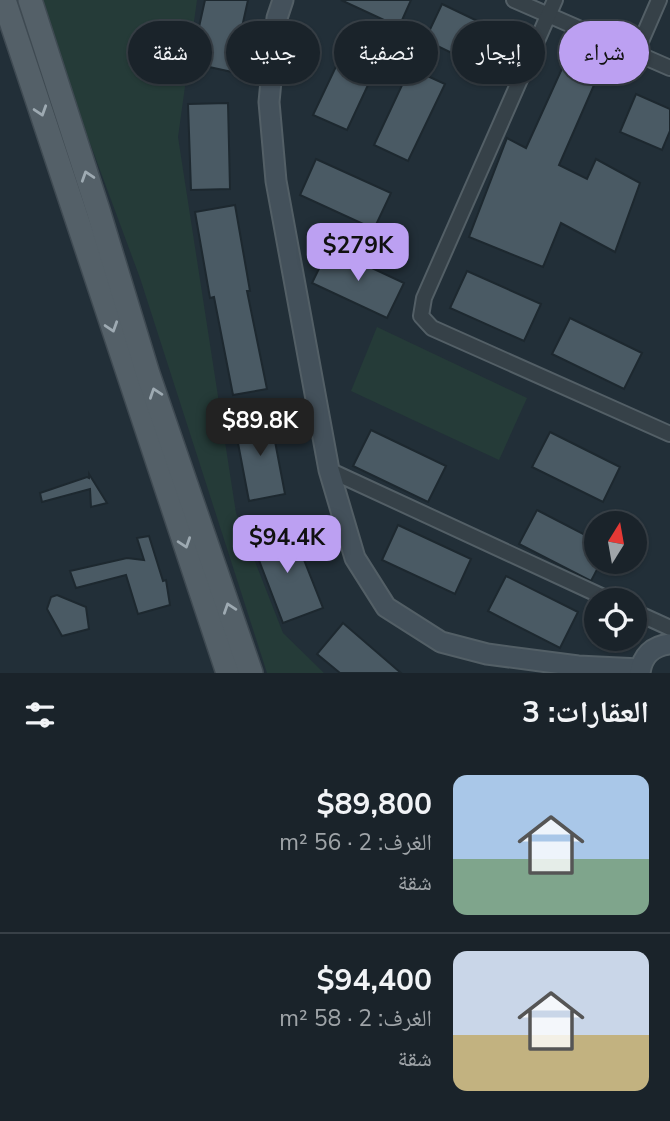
<!DOCTYPE html>
<html lang="ar">
<meta charset="utf-8">
<style>
:root{--surface:#1a232a;--page:#272f36;--text:#f1f3f6;--muted:#9fa4a8;--line:#384047;--accent:#bca0f2}
body{margin:0;font-family:"Nunito Sans","Noto Naskh Arabic",sans-serif;background:var(--page);color:var(--text);direction:rtl;height:100vh;display:flex;flex-direction:column;font-size:26px;white-space:nowrap}
*{box-sizing:border-box;margin:0}
p{font-size:23px;color:var(--muted)}
.icon{flex:none;width:38px;height:38px;fill:none;stroke:currentColor;stroke-width:2;stroke-linecap:round;stroke-linejoin:round}
.map{position:relative;height:673px;overflow:hidden;direction:ltr}
.side{display:flex;flex-direction:column;background:var(--surface);flex:1}
.side>*{flex:none}
.hud{position:absolute;left:21px;top:21px;width:628px;height:63px;direction:rtl;display:flex;gap:14px}
.needle{width:46px;rotate:11deg}
.fabs{position:absolute;left:584px;top:511px;display:grid;gap:14px}
.fabs a{display:grid;place-items:center;width:63px;height:63px;border-radius:50%;background:var(--surface);box-shadow:0 2px 5px #0004,0 0 0 2px var(--line);font-size:35px}
.price{position:absolute;translate:-50% -60px;padding:0 16px;border-radius:14px;background:var(--accent);color:#111;font-size:23px;line-height:46px;filter:drop-shadow(0 2px 4px #0008)}
.price::after{content:'';position:absolute;left:50%;top:42px;width:21px;height:16px;margin-left:-10px;background:inherit;clip-path:polygon(0 0,100% 0,50% 100%)}
.price.on{background:#222;color:#fff}
ul{padding:0;list-style:none}
li{display:flex;align-items:center;gap:21px;height:175px;padding:0 21px}
li+li{border-top:2px solid var(--line)}
li span{display:grid;place-items:center;flex:none;width:196px;height:140px;border-radius:14px;color:#555}
li>.icon{margin-inline-start:auto}
span .icon{width:84px;height:84px;fill:#fffc;stroke-width:1}
li b{font-size:30px}
h2{display:flex;justify-content:space-between;align-items:center;height:84px;padding:0 21px;font-size:30px}
.tag{padding:0 24px;border-radius:32px;background:var(--surface);box-shadow:0 2px 5px #0004,0 0 0 2px var(--line);font-size:24px;line-height:63px}
.tag.on{background:var(--accent);color:#111}
.map>svg:first-child{display:block}
.green{fill:#253b38}
.building{fill:#4a5a64;stroke:#1d282f;stroke-width:2}
.lines{fill:none;stroke-linecap:round;stroke-linejoin:round}
.street-casing{stroke:#535f66;stroke-width:18}
.secondary-casing{stroke:#535f66;stroke-width:23}
.primary-casing{stroke:#3f4a52;stroke-width:26}
.street{stroke:#364148;stroke-width:14}
.secondary{stroke:#44515b;stroke-width:19}
.primary{stroke:#546068;stroke-width:23}
.oneway{stroke:#9eaab2}
</style>
<div class="map">
<svg width="670" height="673" viewBox="0 0 670 673">
<rect width="100%" height="100%" fill="#222f38"/>
<g class="green">
<polygon points="42,0 197,0 178,137 236,513 283,633 324,673 267,673 140,278 87,135"/>
<polygon points="377,327 527,398 499,460 351,391"/>
</g>
<g class="building">
<polygon points="205,0 248,0 232,72 191,63"/>
<polygon points="341,0 411,0 399,27"/>
<polygon points="442,4 517,40 499,76 425,40"/>
<polygon points="349,39 382,55 347,130 313,115"/>
<polygon points="565,62 598,76 559,165 587,179 596,159 640,183 615,252 561,223 543,267 469,237 507,138 526,148"/>
<polygon points="410,68 445,84 408,161 374,145"/>
<polygon points="636,94 670,109 670,131 662,150 620,132"/>
<polygon points="228,103 230,189 191,190 188,104"/>
<polygon points="316,159 391,193 374,229 300,195"/>
<polygon points="235,205 250,291 247,291 267,389 233,395 214,297 210,298 195,212"/>
<polygon points="329,248 404,283 387,318 312,283"/>
<polygon points="467,271 541,304 524,341 450,308"/>
<polygon points="570,318 642,353 624,389 552,354"/>
<polygon points="270,415 285,494 249,501 234,422"/>
<polygon points="371,430 446,466 428,502 353,466"/>
<polygon points="550,432 620,467 603,502 532,467"/>
<polygon points="89,474 107,503 91,507 90,489 42,502 40,493 87,477 89,478"/>
<polygon points="537,510 597,541 597,562 601,562 591,581 519,544"/>
<polygon points="398,525 471,559 455,594 382,560"/>
<polygon points="291,527 323,608 283,623 252,542"/>
<polygon points="149,536 163,581 166,580 170,605 138,614 126,575 76,588 70,571 127,558 144,560 137,538"/>
<polygon points="506,576 578,612 560,648 488,611"/>
<polygon points="57,595 86,607 89,629 62,636 47,609 51,597"/>
<polygon points="343,623 401,673 340,673 317,654"/>
</g>
<g class="lines">
<g class="street-casing">
<g id="street">
<polyline points="514,0 670,68"/>
<polyline points="555,0 424,298 421,316 432,328 670,434"/>
<polyline points="636,53 659,0"/>
<polyline points="329,470 610,600"/>
<polyline points="635,612 670,628"/>
</g>
</g>
<g class="secondary-casing">
<g id="secondary">
<polyline points="283,0 277,18 269,102 276,181 329,470 355,558 386,607 441,642 487,654 578,666 640,669"/>
<path d="M640 673C642 656 652 646 670 644"/>
</g>
</g>
<g class="primary-casing">
<g id="primary">
<polyline points="4,0 228,673"/>
<polyline points="30,0 98,210 148,374 251,673"/>
</g>
</g>
<use href="#street" class="street"/>
<use href="#secondary" class="secondary"/>
<use href="#primary" class="primary"/>
</g>
<defs><path id="oneway-chevron" d="M-2-3.5L2.5 0L-2 3.5" fill="none" stroke-width="1.6" stroke-linecap="round" stroke-linejoin="round" transform="scale(1.75)"/></defs>
<g class="oneway">
<use href="#oneway-chevron" transform="translate(41 111) rotate(72)"/>
<use href="#oneway-chevron" transform="translate(87 176) rotate(-108)"/>
<use href="#oneway-chevron" transform="translate(112 327) rotate(72)"/>
<use href="#oneway-chevron" transform="translate(155 393) rotate(-109)"/>
<use href="#oneway-chevron" transform="translate(185 543) rotate(71)"/>
<use href="#oneway-chevron" transform="translate(229 608) rotate(-109)"/>
</g>
</svg>
<div class="fabs">
<a><svg class="needle" viewBox="-14 -14 28 28"><path d="M0-13l5 13h-10z" fill="#e53935"/><path d="M0 13l5-13h-10z" fill="#9fa4a8"/></svg></a>
<a><svg class="icon" aria-label="locate" viewBox="0 0 24 24"><circle cx="12" cy="12" r="6"/><path d="M12 2v4M12 18v4M2 12h4M18 12h4"/></svg></a>
</div>
<b class="price" style="left:358px;top:283px">$279K</b>
<b class="price on" style="left:260px;top:458px">$89.8K</b>
<b class="price" style="left:287px;top:575px">$94.4K</b>
<div class="hud">
<a class="tag on">شراء</a>
<a class="tag">إيجار</a>
<a class="tag">تصفية</a>
<a class="tag">جديد</a>
<a class="tag">شقة</a>
</div>
</div>
<section class="side">
<h2>العقارات: 3<svg class="icon" aria-label="filters" viewBox="0 0 24 24"><path d="M4 7h16M4 17h16"/><circle cx="9" cy="7" r="2"/><circle cx="15" cy="17" r="2"/></svg></h2>
<ul>
<li><span style="background:linear-gradient(#a9c7e8 60%,#7fa58c 0)"><svg class="icon" aria-label="home" viewBox="0 0 24 24"><path d="M3 11l9-7 9 7M6 9v11h12V9"/></svg></span><div><b>$89,800</b><p>الغرف: 2 · 56 m²</p><p>شقة</p></div></li>
<li><span style="background:linear-gradient(#c9d6e8 60%,#c2b280 0)"><svg class="icon" aria-label="home" viewBox="0 0 24 24"><path d="M3 11l9-7 9 7M6 9v11h12V9"/></svg></span><div><b>$94,400</b><p>الغرف: 2 · 58 m²</p><p>شقة</p></div></li>
</ul>
</section>
